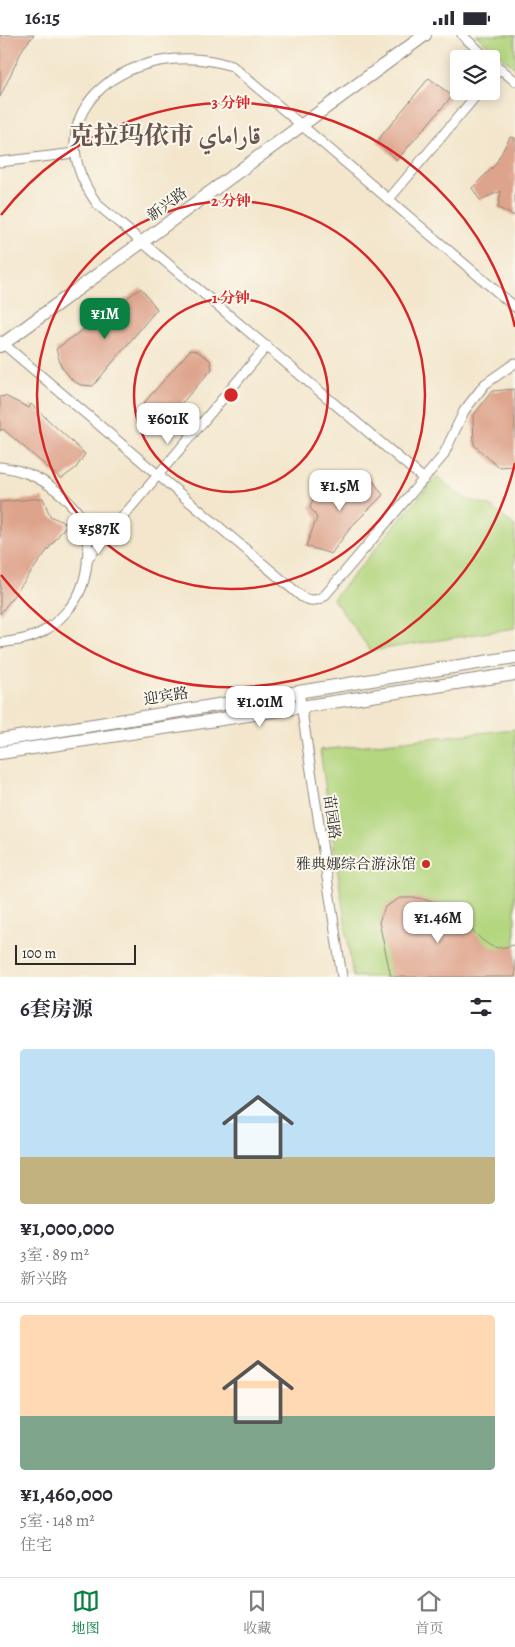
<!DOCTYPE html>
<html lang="zh">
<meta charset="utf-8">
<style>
:root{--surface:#fff;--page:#f7f7f7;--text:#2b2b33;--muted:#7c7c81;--line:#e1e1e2;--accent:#0b8043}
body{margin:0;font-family:Alegreya,Amiri,"Noto Serif SC",serif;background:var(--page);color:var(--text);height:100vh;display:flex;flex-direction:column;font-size:19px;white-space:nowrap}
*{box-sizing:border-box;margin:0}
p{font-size:16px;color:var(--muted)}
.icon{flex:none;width:28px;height:28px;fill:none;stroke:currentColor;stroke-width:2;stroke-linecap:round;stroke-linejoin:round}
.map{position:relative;height:942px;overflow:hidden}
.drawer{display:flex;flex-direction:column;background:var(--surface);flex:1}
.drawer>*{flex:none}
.fabs{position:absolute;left:450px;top:15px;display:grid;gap:10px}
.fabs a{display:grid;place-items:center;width:50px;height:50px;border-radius:5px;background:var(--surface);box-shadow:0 2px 12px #0003;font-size:25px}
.scale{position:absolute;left:15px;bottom:12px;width:121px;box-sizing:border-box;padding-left:5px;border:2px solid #2b2b2b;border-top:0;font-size:14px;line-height:18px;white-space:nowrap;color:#2b2b2b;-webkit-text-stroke:4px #fbf7ec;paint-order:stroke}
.price{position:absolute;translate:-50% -42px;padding:0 11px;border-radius:10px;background:#fff;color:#222;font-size:16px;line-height:32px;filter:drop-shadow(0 1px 2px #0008)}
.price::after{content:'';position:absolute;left:50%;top:30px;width:15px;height:11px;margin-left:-8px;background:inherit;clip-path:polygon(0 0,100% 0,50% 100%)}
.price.selected{background:var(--accent);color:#fff}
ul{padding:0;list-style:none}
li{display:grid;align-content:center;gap:10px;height:265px;padding:0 20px}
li+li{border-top:1px solid var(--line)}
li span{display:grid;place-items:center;height:155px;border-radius:5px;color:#555}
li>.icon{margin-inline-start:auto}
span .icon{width:90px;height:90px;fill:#fffc;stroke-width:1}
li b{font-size:21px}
h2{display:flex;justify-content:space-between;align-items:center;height:60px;padding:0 20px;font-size:21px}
.status{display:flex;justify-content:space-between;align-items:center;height:35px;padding:0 25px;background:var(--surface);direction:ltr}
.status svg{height:14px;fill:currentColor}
.tabs{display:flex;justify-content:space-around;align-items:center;height:70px;border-top:1px solid var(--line);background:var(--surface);font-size:14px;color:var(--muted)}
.tabs a{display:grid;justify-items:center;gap:2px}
.tabs .selected{color:var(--accent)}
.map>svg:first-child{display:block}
.green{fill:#b3d67f;stroke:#6f8055}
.building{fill:#dea38b}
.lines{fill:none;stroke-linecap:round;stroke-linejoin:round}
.street-casing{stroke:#8f887c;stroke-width:11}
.secondary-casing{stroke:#8f887c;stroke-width:14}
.street{stroke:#fff;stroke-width:9}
.secondary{stroke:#fff;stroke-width:12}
.ring{fill:none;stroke:#d62828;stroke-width:2.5}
.poi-dot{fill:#c8321e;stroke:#fbf7ec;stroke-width:2}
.labels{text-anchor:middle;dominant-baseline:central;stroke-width:4;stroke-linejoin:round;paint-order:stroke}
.street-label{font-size:15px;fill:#2b2b2b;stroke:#fbf7ec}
.poi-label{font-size:15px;fill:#2b2b2b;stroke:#fbf7ec;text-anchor:end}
.town-label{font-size:25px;font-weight:bold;fill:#6a554d;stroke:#fbf7ec}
.centre{fill:#d62828;stroke:#fbf7ec;stroke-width:2.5}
.ring-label{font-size:15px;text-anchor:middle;font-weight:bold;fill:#d62828;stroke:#fbf7ec;stroke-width:4;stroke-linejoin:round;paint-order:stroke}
</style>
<div class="status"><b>16:15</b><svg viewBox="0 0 49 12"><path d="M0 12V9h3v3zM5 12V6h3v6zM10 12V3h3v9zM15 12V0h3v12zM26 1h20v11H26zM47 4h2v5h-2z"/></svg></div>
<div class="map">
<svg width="515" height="942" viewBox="0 0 515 942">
<rect width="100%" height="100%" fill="#fbf7ec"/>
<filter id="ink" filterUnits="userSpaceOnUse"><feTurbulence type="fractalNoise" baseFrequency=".02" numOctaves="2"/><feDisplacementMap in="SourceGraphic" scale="10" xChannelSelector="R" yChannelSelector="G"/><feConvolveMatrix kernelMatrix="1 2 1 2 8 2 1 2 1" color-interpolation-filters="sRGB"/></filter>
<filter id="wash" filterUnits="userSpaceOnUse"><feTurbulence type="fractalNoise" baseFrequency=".0096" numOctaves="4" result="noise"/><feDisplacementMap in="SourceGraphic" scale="20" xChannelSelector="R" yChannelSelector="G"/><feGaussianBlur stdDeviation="1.12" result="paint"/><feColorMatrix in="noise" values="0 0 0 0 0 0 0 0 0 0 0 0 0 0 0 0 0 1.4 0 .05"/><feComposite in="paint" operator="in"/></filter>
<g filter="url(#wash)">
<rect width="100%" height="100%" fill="#f3e6cc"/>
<g class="green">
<polygon points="476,0 515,0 515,33"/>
<polygon points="437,441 456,458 467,464 490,471 515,491 515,593 371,616 333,564"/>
<polygon points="515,694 515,942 353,942 320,715"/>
</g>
<g id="blocks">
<g class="building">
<polygon points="0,0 34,0 23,13 0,62"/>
<polygon points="429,43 452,61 397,125 377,106"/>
<polygon points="510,102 515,103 515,181 498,173 501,156 480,165 472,153 495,130"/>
<polygon points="141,253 157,274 93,351 81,350 73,346 61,331 56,314"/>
<polygon points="190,315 197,316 210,325 212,334 165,387 156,387 145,378 143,369"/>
<polygon points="515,354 515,431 498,432 474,410 473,381 492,356"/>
<polygon points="5,361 29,373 31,369 85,419 76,433 61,444 3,394 0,396 0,362"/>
<polygon points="368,439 383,460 351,492 331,519 306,511 317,483 310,472 319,453 337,450 344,456"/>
<polygon points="43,463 50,481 67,489 0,579 0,467"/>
<polygon points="400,863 418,863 439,868 456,879 482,905 491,911 498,913 515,910 515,942 391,942 379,887 385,872"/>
</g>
</g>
</g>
<g filter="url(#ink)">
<use href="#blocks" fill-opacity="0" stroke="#8f887c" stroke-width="1"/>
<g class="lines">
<g class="street-casing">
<g id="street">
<polyline points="462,0 488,24"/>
<polyline points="491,26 515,46"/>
<polyline points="491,43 500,34"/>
<polyline points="0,127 75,118"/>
<polyline points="389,164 480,56"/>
<path d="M0 306 302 562C311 567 319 566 326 559L443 421 464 376 485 349 515 328"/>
<path d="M0 432C26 435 45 445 64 462 70 469 77 474 81 483 91 502 89 533 81 554 75 570 58 587 44 596 31 604 15 606 0 608"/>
<path d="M424 444 98 170C27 74 134 0 232 31L515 272"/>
<polyline points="87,524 267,311"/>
<polyline points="299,656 342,942"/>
</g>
</g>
<g class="secondary-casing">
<g id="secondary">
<polyline points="0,311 425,0"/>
<polyline points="0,705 515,622"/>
<polyline points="0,718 515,639"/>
</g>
</g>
<use href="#street" class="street"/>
<use href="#secondary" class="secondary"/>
</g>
</g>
<g class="ring">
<circle cx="231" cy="360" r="97"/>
<circle cx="231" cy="360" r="194"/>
<path d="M515 428A292 292 0 0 1 1 540M1 180A292 292 0 0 1 515 292"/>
</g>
<circle class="poi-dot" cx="426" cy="829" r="5"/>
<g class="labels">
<g class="street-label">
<text transform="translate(167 169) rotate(-36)">新兴路</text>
<text transform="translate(166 661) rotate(-9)">迎宾路</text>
<text transform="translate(332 782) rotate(82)">苗园路</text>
</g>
<g class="poi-label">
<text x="416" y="829">雅典娜综合游泳馆</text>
</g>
<g class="town-label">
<text x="165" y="101">克拉玛依市 قاراماي</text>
</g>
</g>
<circle cx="231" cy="360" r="8" class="centre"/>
<g class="ring-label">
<text x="231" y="73">3 分钟</text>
<text x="231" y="171">2 分钟</text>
<text x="231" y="268">1 分钟</text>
</g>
</svg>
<div class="fabs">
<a><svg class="icon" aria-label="layers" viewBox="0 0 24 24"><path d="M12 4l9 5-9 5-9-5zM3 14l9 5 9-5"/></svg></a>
</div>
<div class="scale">100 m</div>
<b class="price selected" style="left:105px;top:305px">¥1M</b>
<b class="price" style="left:168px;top:410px">¥601K</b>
<b class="price" style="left:340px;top:477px">¥1.5M</b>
<b class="price" style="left:99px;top:520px">¥587K</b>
<b class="price" style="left:260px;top:693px">¥1.01M</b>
<b class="price" style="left:438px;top:909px">¥1.46M</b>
</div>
<section class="drawer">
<h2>6套房源<svg class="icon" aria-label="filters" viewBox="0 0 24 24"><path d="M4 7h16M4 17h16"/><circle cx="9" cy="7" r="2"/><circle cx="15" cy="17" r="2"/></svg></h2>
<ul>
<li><span style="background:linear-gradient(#bfe0f5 70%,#c2b280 0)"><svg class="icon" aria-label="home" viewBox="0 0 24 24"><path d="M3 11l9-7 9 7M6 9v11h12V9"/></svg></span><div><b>¥1,000,000</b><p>3室 · 89 m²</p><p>新兴路</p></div></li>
<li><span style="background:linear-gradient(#ffd9b3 65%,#7fa58c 0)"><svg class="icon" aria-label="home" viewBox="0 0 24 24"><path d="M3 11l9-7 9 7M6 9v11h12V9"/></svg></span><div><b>¥1,460,000</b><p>5室 · 148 m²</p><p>住宅</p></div></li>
</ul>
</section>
<nav class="tabs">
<a class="selected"><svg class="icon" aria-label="map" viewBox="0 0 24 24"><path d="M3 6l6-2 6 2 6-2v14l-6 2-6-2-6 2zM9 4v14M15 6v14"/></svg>地图</a>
<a><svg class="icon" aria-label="saved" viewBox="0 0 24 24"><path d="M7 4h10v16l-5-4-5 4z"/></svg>收藏</a>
<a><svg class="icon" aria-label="home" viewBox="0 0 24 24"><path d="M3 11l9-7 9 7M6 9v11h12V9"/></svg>首页</a>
</nav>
